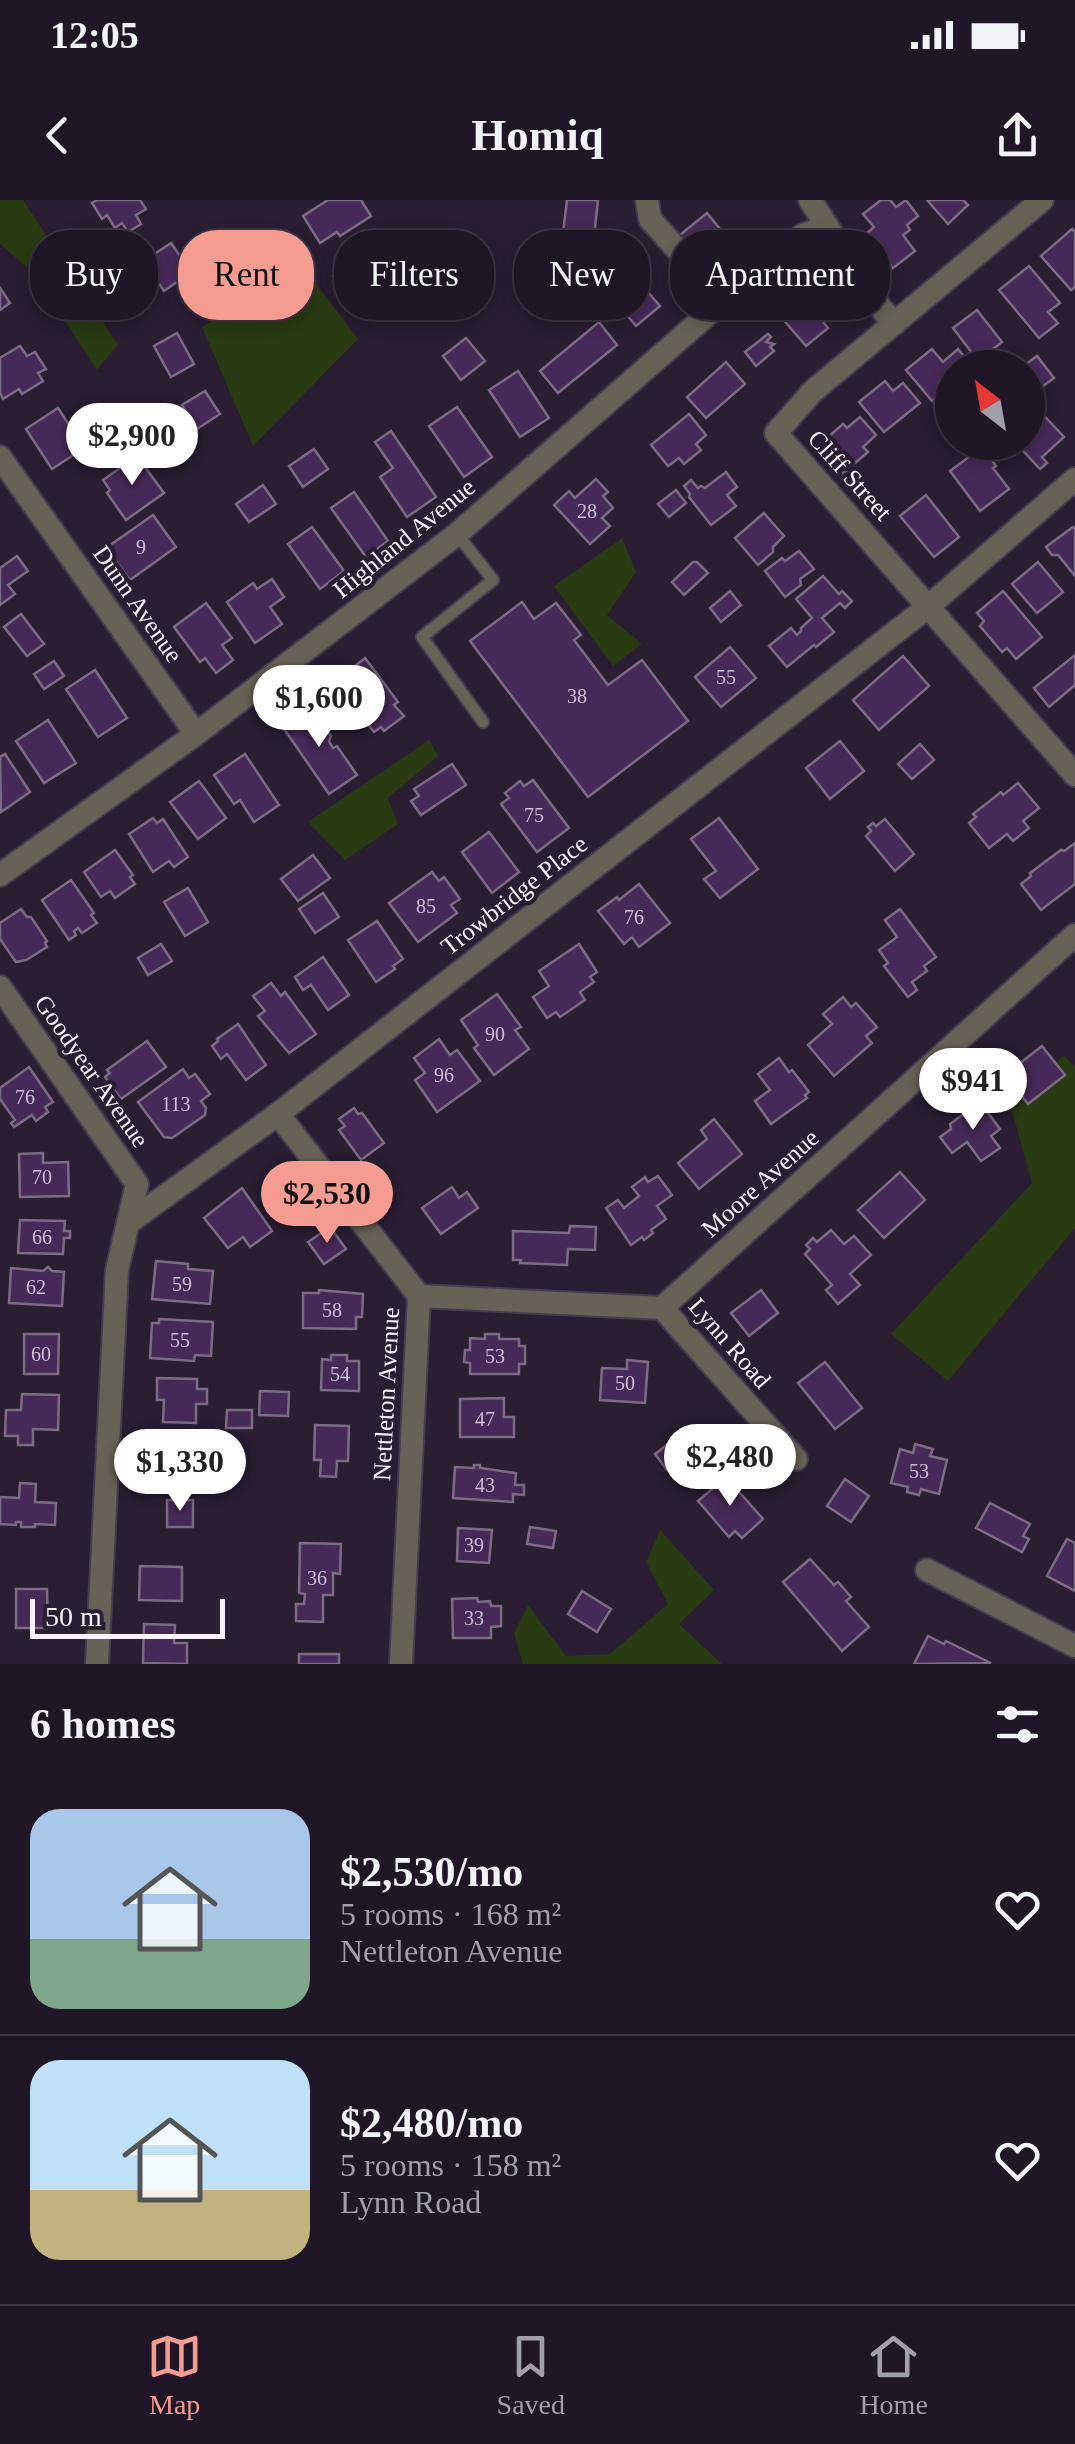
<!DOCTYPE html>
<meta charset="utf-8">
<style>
:root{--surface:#1f1626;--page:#271f2e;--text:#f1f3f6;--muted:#a19fa7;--line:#3c3543;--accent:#f59c92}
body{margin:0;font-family:"Times New Roman",serif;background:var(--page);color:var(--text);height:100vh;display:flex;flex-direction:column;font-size:38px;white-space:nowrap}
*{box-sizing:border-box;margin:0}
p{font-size:32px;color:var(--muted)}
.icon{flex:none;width:55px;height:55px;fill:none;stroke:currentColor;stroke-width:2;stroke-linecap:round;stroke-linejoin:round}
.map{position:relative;height:1464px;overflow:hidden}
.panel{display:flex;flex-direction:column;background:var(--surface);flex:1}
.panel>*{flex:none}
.guide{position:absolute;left:30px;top:30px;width:1015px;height:90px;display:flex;gap:20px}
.needle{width:65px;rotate:329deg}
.controls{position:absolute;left:935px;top:150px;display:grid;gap:20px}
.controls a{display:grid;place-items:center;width:110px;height:110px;border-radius:50%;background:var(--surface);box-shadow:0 5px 15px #0003,0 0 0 2px var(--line);font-size:50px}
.scale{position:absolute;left:30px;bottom:25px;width:195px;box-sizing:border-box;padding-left:10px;border:5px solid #f8f1ff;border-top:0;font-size:28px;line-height:35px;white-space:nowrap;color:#f8f1ff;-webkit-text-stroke:8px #291e32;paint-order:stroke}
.price{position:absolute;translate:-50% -85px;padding:0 22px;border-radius:35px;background:#fff;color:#222;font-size:32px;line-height:65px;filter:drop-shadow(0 2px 5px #0008)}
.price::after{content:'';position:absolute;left:50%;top:60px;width:30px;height:22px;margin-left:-15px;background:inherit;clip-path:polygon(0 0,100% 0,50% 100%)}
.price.on{background:var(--accent);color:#111}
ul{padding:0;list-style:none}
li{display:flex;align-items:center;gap:30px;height:250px;padding:0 30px}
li+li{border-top:2px solid var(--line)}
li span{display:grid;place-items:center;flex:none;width:280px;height:200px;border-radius:30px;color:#555}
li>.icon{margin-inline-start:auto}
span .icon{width:120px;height:120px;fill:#fffc;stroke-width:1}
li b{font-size:42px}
h2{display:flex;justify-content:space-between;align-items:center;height:120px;padding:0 30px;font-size:42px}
.tag{padding:0 35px;border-radius:40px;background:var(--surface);box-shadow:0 5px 15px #0003,0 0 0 2px var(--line);font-size:35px;line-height:90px}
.tag.on{background:var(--accent);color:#111}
.status{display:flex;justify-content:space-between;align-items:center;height:70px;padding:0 50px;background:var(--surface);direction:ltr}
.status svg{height:28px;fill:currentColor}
header{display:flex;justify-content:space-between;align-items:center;height:130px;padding:0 30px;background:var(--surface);font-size:45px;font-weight:800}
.menu{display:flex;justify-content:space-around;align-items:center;height:140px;border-top:2px solid var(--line);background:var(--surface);font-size:28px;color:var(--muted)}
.menu a{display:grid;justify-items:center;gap:5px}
.menu .on{color:var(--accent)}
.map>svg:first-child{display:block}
.green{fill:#2a3a12}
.building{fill:#472958;stroke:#7b6c85;stroke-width:2.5}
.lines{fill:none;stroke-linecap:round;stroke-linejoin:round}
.lane-casing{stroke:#463c4f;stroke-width:15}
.street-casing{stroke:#463c4f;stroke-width:26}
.lane{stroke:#686157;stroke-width:11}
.street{stroke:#686157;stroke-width:22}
.labels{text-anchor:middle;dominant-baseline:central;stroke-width:9;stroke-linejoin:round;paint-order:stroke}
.number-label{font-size:20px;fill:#ccbfd5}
.street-label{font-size:25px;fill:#f8f1ff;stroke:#291e32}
</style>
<div class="status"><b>12:05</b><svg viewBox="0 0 49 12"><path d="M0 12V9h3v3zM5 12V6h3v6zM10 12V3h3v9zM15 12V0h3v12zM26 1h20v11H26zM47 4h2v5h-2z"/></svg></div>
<header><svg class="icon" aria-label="back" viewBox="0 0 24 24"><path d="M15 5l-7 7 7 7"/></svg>Homiq<svg class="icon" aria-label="share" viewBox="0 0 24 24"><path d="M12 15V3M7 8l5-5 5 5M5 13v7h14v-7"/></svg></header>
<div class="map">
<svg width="1075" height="1464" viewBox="0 0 1075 1464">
<rect width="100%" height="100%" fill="#291e32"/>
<g class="green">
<polygon points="0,0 23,0 118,145 97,170 34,73 0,44"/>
<polygon points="302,65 358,139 253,246 202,127"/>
<polygon points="622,338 636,372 607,415 642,444 613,466 554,386"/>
<polygon points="429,540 438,556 388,598 398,624 345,660 308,622"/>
<polygon points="1064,856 1075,866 1075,1028 948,1181 891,1134 1032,983 1009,900"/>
<polygon points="660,1330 714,1390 679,1424 722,1464 523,1464 514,1433 528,1405 566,1456 610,1454 668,1404 646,1362"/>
</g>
<g class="building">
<polygon points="97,0 140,0 146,9 136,15 141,24 128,32 122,23 115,28 107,15 102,19 92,3"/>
<polygon points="328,0 361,0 371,16 340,36 337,32 320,43 303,16"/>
<polygon points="567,0 598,0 594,37 563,33"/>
<polygon points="881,0 890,0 896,7 906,0 918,16 907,25 910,30 903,35 915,51 893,68 866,34 874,27 863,14"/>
<polygon points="927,0 963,0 968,5 948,24"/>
<polygon points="707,13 725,35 693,61 675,39"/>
<polygon points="1072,29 1075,32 1075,87 1071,90 1041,56"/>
<polygon points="171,43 191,72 164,91 144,61"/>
<polygon points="611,49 660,106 636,126 588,69"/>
<polygon points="359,58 376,84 350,101 333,76"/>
<polygon points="1029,66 1060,103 1048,112 1058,123 1039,138 999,90"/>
<polygon points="0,88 10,103 0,110"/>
<polygon points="804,99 828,128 806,146 781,117"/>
<polygon points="977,110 1002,142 978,161 953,128"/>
<polygon points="599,122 617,145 558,193 540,171"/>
<polygon points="177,133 194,164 171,177 154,146"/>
<polygon points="768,134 771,137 766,142 774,144 770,147 774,151 756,166 745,152"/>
<polygon points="466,138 485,161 461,180 443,156"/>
<polygon points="20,146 27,156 35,152 46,169 38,173 43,181 22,194 19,189 3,199 0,193 0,158"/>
<polygon points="932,149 943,162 958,149 971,165 968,168 952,168 952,184 932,201 906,170"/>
<polygon points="1037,156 1054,178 1039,189 1028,175 1028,168 1022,167"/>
<polygon points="726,162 745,184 706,218 687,197"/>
<polygon points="518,171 549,218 520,237 489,190"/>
<polygon points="885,181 893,191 903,183 920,203 884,232 859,202"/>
<polygon points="205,191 220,214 197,229 182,205"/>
<polygon points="1028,191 1038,202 1034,205 1064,237 1042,257 1047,263 1040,269 1015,242 1028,242"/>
<polygon points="457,207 492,257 464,277 429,226"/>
<polygon points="58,208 84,248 52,269 26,229"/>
<polygon points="689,214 706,235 696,244 701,250 684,264 679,258 668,266 651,245"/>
<polygon points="860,217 876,235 863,247 868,252 840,276 829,264 835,259 821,243 843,224 847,228"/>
<polygon points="391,231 436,297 407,317 380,277 393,268 375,242"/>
<polygon points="314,249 328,269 303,287 289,266"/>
<polygon points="978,250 985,251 996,266 993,268 1009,289 980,311 950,271"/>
<polygon points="137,256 164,293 126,320 107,293 110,290 103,280"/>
<polygon points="726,272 737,287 727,295 736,306 711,325 689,297 690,294 684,286 691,280 698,288 701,286 705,288"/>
<polygon points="596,279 608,292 603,296 613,308 602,318 610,326 590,344 554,305 569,291 575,298"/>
<polygon points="263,285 276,304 249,322 236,304"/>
<polygon points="676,290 686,303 669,317 658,304"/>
<polygon points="354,292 388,341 366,357 331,308"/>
<polygon points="926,295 959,337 934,357 900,316"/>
<polygon points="764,313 784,336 773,347 773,352 758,365 735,338"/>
<polygon points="153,315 176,347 130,380 106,348"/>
<polygon points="312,327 344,371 320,389 288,344"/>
<polygon points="1073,327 1075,329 1075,376 1058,355 1052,355 1046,347"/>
<polygon points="799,351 814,369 800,379 801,385 785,397 765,371 782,358 785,361"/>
<polygon points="17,356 28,371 8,385 15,394 0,405 0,368"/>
<polygon points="693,362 697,362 708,373 684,395 672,382"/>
<polygon points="1038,362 1063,392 1037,413 1012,384"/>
<polygon points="823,376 839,394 842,391 852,401 845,408 840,403 822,418 834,432 816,447 814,445 787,467 769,446 791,428 797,435 801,431 801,428 812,418 796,399"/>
<polygon points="272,379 284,397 270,407 282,424 255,443 227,402 253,383 257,389"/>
<polygon points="730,391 741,405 721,422 710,408"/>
<polygon points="1003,391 1042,437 1016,459 1007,448 1002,452 980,426 984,421 977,413"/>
<polygon points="522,402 534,419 556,403 581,435 574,440 608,485 642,460 688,521 588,597 470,441"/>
<polygon points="206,403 232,438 222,445 233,460 216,473 205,458 200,462 174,427"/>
<polygon points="21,414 44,444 27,456 4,427"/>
<polygon points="730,447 756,478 721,507 695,477"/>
<polygon points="1075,455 1075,485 1049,507 1034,488"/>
<polygon points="903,456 929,486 879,530 853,500"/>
<polygon points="365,458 398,502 394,505 404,516 384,531 381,527 374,532 335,482"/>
<polygon points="54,461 64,476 44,489 34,474"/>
<polygon points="95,470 127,518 98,537 66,489"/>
<polygon points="304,507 312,519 317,516 331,536 329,541 333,548 337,546 357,575 329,594 280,523"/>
<polygon points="48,520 76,563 44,583 16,541"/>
<polygon points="840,541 864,571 830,599 806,568"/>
<polygon points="920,544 934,560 912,579 898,564"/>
<polygon points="5,554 30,592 1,612 0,557"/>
<polygon points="245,554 279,605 254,622 240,600 234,604 214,575"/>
<polygon points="452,564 466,585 421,615 411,601 419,596 414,589"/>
<polygon points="533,580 569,628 537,652 501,604 509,598 505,593 520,581 524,586"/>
<polygon points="199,581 226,618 198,639 170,602"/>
<polygon points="1018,583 1039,608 1023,621 1029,628 1013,641 1007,634 989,648 969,623 976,617 973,614 1001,592 1003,595"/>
<polygon points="153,618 157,623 163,619 188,657 174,667 169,661 153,672 129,634"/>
<polygon points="719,618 758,669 720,698 704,679 716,671 691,639"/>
<polygon points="885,619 914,654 895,671 866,636 871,631 868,627 873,623 876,626"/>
<polygon points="489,632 519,672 492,693 462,652"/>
<polygon points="1075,643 1075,684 1041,710 1021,684 1031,676 1030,673 1061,650 1064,651"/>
<polygon points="115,650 133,675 130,677 135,684 115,698 110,691 101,697 84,672"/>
<polygon points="313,655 330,678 298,701 281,679"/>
<polygon points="432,672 439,681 444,677 460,699 451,705 457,713 418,742 389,703"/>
<polygon points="71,680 94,713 91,715 97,723 82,733 78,728 74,731 76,735 69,740 42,700"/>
<polygon points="639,684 670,723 639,747 632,737 624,744 598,711 617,697 619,700"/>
<polygon points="188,688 208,722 185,736 164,702"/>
<polygon points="323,693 339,717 315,733 299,709"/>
<polygon points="21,709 27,717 31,717 47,741 45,743 47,747 26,760 16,762 0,739 0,723"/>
<polygon points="900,709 936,757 924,766 927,771 912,782 917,790 908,797 884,766 888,763 879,750 897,737 885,720"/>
<polygon points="377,721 403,759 393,766 395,769 376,782 348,740"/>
<polygon points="161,744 172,761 148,775 138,758"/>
<polygon points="579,744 597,772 590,777 594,782 580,792 585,800 560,817 556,812 547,818 533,797 549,786 539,771"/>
<polygon points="323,757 349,795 328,810 311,785 303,790 295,777"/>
<polygon points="271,783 281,796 285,792 316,834 289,853 258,816 265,811 253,796"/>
<polygon points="497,794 521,827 515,830 529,849 494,875 474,848 478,845 461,820"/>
<polygon points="843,797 851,807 856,803 877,827 866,836 872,843 834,876 808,845 832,824 823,814"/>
<polygon points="238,824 266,865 246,880 227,854 221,859 212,846 218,841 217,839"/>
<polygon points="439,839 450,855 457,850 480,881 437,912 415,880 425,873 414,858"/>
<polygon points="147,841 166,867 121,899 105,877 110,873 107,870"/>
<polygon points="1042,846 1065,875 1028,904 1005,875"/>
<polygon points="779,858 789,872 792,870 809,892 805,895 807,898 771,924 755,901 770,890 758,874"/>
<polygon points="29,867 53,902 45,907 48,912 36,921 32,915 14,927 11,923 15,920 0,899 0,888"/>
<polygon points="183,869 189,878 195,874 210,894 201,901 206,908 205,915 172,938 164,937 138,902"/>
<polygon points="980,902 1000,929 991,936 1000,948 981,961 967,942 952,953 940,937 951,929 950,924"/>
<polygon points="354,908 358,914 362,913 384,943 361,960 339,930 345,926 339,919"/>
<polygon points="714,919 742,954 699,989 678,963 707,939 701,930"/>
<polygon points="43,953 43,963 68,962 69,996 20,997 19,954"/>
<polygon points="900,972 925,1000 884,1038 858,1010"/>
<polygon points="658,976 672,995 657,1006 666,1019 651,1030 653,1033 644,1040 642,1037 631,1045 606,1008 618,1000 624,1008 639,996 632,987 645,977 648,982"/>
<polygon points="452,987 459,998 467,992 478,1008 441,1034 422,1008"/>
<polygon points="242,988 272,1031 250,1047 243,1037 228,1048 204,1018"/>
<polygon points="20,1020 65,1021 64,1031 70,1031 70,1038 64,1038 63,1054 18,1053"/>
<polygon points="570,1026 596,1027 595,1050 568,1049 567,1065 520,1063 521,1060 513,1060 513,1031 569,1033"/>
<polygon points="330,1027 346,1049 324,1064 308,1042"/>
<polygon points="831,1030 844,1044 854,1036 871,1055 850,1074 860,1085 838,1104 826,1090 832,1085 805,1054 810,1049 806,1045 813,1038 817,1042"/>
<polygon points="156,1061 188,1064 188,1069 213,1071 210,1104 152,1099"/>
<polygon points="48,1067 52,1071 64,1072 62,1106 9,1103 11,1068 43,1071"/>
<polygon points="319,1090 363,1094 362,1117 356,1117 356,1129 303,1128 303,1093 319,1093"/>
<polygon points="761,1090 778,1113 749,1136 731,1113"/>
<polygon points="159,1119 213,1122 211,1156 195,1155 194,1161 150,1158 152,1123 159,1123"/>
<polygon points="24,1134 59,1134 58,1174 24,1174"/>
<polygon points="485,1134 499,1134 499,1139 519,1139 519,1146 525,1146 525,1164 519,1164 519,1174 470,1174 470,1163 464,1162 465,1150 470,1150 470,1138 485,1139"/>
<polygon points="331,1155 347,1155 347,1161 359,1161 359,1191 321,1190 322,1159 331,1160"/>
<polygon points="627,1160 648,1162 645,1203 600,1200 602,1168 627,1169"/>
<polygon points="825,1162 862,1208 835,1229 798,1183"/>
<polygon points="157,1178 197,1179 197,1189 207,1189 207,1204 196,1204 196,1223 163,1222 164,1200 157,1200"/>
<polygon points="260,1191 289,1192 288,1216 259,1215"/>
<polygon points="22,1194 59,1195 58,1230 33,1229 33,1245 18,1245 18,1236 5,1236 6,1210 21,1210"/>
<polygon points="504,1198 504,1217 514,1217 514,1237 460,1237 460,1199"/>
<polygon points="227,1210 252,1210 252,1228 226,1228"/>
<polygon points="315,1225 349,1226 348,1261 337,1261 336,1277 320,1276 321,1260 314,1260"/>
<polygon points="689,1228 710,1255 682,1277 673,1265 667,1270 655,1254"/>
<polygon points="165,1241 184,1242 185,1246 204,1247 203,1253 215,1254 215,1259 222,1259 222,1274 202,1274 202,1277 148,1275 149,1245 165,1246"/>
<polygon points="915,1244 933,1249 930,1256 947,1260 939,1294 921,1289 919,1295 907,1292 908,1287 891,1283 900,1249 913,1253"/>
<polygon points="474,1265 480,1265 480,1268 516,1273 515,1285 524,1285 524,1295 513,1294 513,1302 453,1298 455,1267 474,1268"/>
<polygon points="726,1277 763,1319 742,1338 735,1331 729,1337 698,1301"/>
<polygon points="845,1279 869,1296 851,1322 827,1306"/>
<polygon points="20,1283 36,1284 35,1302 56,1303 55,1325 35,1324 35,1327 21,1327 21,1322 16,1322 16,1325 0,1324 0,1297 19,1298"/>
<rect x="167" y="1300" width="26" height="27"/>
<polygon points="990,1303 1030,1324 1023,1336 1029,1339 1022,1352 976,1328"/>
<polygon points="530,1327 556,1331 553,1348 527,1344"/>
<polygon points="458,1328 492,1330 489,1363 457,1361"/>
<polygon points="1067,1339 1075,1343 1075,1391 1047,1376"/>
<polygon points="300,1343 341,1344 340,1374 333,1373 333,1395 323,1395 323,1422 296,1421 296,1404 304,1404 305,1394 299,1393"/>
<polygon points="810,1359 834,1385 838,1382 851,1397 846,1401 869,1427 842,1451 783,1382"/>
<polygon points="140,1366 182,1367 182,1401 139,1400"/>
<polygon points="16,1389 47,1389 48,1428 16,1428"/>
<polygon points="582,1391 611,1409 597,1432 568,1414"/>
<polygon points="477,1398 478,1402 490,1401 491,1406 501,1406 501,1426 491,1427 491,1438 453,1438 452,1399"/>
<polygon points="144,1424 175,1425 174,1443 187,1443 187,1464 143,1463"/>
<polygon points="928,1436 944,1444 946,1441 991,1463 914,1464"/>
<rect x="299" y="1454" width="40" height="10"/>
</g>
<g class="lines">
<g class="lane-casing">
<polyline id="lane" points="457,334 493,380 422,437 483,522"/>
</g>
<g class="street-casing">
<g id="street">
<polyline points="647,0 650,19 723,101"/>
<polyline points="810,0 881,108 894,124"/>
<polyline points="1042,0 813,191 776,233 1075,575"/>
<polyline points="0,257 196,534"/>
<polyline points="0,675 196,534 457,334 723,101 803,35 827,27"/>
<polyline points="0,787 137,984 117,1070 97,1464"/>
<polyline points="278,914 419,1096 401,1464"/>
<polyline points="128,1023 278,914 929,406 1075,279"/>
<polyline points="419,1096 662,1108 1075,735"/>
<polyline points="662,1108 796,1259"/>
<polyline points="927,1370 1075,1446"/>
</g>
</g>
<use href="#lane" class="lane"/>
<use href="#street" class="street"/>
</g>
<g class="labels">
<g class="number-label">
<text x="587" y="311">28</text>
<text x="141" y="347">9</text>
<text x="726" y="477">55</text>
<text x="577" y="496">38</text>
<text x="534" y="615">75</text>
<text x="426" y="706">85</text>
<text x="634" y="717">76</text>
<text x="495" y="834">90</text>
<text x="444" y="875">96</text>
<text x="25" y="897">76</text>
<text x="176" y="904">113</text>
<text x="42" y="977">70</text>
<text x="42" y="1037">66</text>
<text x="182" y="1084">59</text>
<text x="36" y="1087">62</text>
<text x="332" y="1110">58</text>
<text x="180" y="1140">55</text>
<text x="41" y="1154">60</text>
<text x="495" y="1156">53</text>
<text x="340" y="1174">54</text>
<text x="625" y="1183">50</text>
<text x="485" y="1219">47</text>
<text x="919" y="1271">53</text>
<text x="485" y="1285">43</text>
<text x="474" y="1345">39</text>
<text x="317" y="1378">36</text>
<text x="474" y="1418">33</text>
</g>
<g class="street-label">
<text transform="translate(850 275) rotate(48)">Cliff Street</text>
<text transform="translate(404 338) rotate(-39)">Highland Avenue</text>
<text transform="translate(138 404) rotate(55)">Dunn Avenue</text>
<text transform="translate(514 695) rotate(-38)">Trowbridge Place</text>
<text transform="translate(92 871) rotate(55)">Goodyear Avenue</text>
<text transform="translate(760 983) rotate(-42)">Moore Avenue</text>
<text transform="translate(730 1143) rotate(49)">Lynn Road</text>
<text transform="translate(386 1194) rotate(-87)">Nettleton Avenue</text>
</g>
</g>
</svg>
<div class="controls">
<a><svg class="needle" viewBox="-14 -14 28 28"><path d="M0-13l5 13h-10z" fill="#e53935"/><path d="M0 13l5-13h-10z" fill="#a19fa7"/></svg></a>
</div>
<div class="scale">50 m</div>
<b class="price" style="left:132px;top:288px">$2,900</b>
<b class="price" style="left:319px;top:550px">$1,600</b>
<b class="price" style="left:973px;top:933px">$941</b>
<b class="price on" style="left:327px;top:1046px">$2,530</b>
<b class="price" style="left:730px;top:1309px">$2,480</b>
<b class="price" style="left:180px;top:1314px">$1,330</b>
<div class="guide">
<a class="tag">Buy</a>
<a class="tag on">Rent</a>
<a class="tag">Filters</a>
<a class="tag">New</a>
<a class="tag">Apartment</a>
</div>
</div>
<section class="panel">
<h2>6 homes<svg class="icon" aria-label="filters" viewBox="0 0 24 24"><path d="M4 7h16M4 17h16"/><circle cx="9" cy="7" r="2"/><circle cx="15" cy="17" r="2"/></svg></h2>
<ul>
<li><span style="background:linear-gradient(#a9c7e8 65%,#7fa58c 0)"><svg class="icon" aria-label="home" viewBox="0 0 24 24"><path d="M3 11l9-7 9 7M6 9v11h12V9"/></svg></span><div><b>$2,530/mo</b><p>5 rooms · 168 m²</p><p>Nettleton Avenue</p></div><svg class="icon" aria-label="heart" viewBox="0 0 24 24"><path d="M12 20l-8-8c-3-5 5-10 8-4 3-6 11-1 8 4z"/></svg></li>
<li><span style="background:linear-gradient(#bfe0f5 65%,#c2b280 0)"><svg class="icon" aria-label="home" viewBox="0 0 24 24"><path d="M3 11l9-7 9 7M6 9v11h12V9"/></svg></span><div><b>$2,480/mo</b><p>5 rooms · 158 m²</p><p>Lynn Road</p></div><svg class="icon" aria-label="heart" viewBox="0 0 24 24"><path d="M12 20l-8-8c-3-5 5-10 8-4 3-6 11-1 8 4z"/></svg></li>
</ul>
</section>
<nav class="menu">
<a class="on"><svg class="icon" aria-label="map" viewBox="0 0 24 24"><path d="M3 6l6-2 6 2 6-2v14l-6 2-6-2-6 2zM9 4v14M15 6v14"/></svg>Map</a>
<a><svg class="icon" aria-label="saved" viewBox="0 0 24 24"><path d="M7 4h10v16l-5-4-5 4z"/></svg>Saved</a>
<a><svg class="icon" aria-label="home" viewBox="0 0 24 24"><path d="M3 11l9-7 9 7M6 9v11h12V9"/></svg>Home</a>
</nav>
